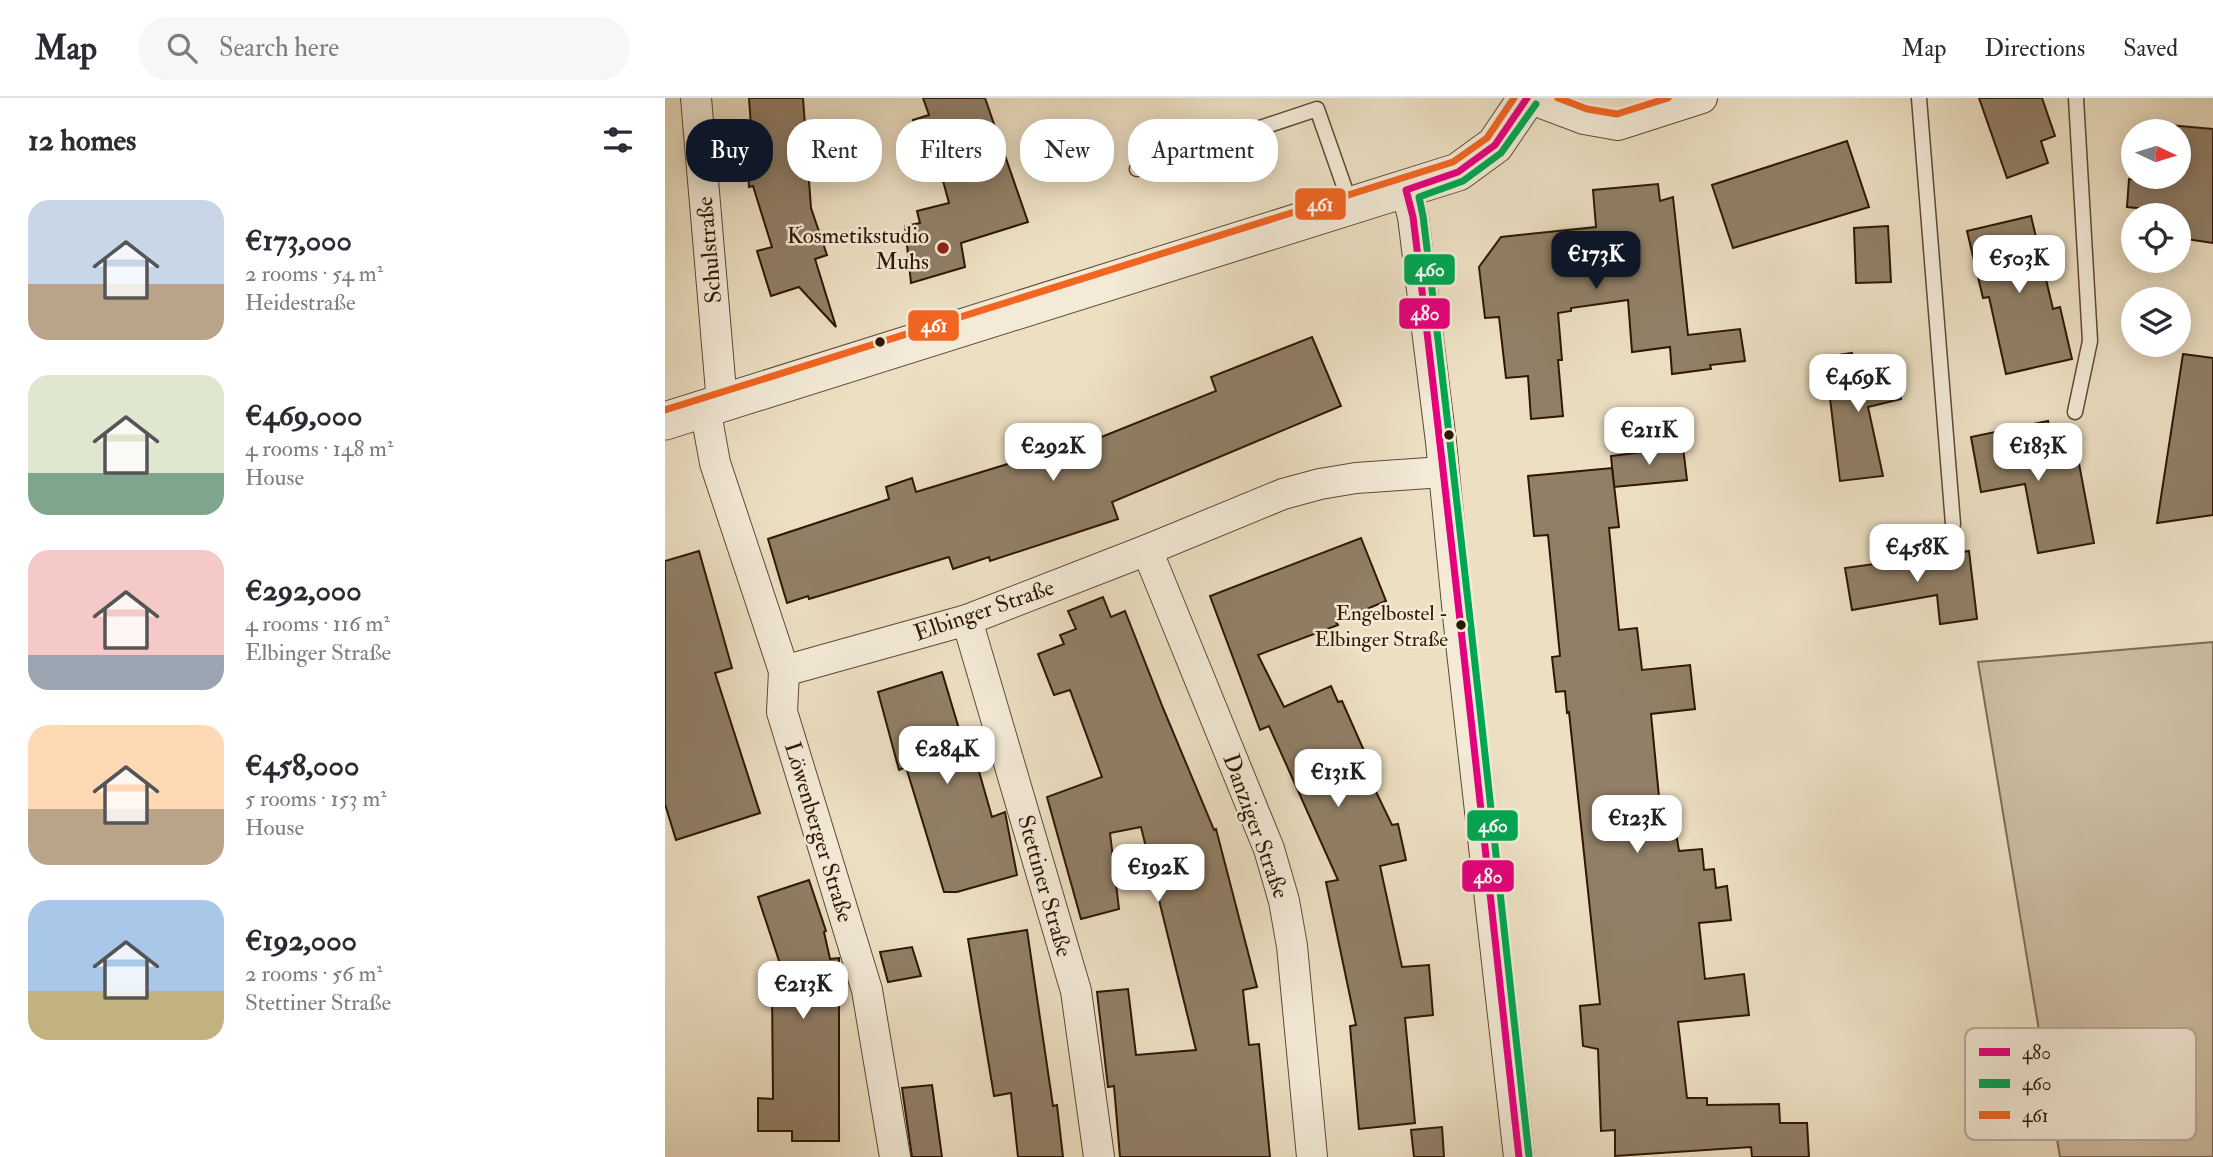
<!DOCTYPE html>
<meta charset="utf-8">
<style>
:root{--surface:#fff;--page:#f7f7f7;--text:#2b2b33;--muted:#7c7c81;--line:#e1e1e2;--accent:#111827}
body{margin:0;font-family:"IM FELL Double Pica",serif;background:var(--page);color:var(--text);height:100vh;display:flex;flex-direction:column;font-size:26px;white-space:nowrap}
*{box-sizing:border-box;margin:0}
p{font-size:23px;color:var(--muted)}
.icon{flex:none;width:38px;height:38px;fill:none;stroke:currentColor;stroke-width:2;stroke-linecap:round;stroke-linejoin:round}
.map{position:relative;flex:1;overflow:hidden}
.side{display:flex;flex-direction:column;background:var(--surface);width:665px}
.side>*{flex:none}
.guide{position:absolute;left:21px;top:21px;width:665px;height:63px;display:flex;gap:14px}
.needle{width:46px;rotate:94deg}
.tools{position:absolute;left:1456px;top:21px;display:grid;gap:14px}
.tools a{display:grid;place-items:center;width:70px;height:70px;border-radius:50%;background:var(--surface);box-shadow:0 4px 18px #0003;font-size:35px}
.price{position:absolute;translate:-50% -60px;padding:0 16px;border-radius:14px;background:#fff;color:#222;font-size:23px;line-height:46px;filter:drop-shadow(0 2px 4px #0008)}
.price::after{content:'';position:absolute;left:50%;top:42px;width:21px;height:16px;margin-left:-10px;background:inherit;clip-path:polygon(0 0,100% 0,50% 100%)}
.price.active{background:var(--accent);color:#fff}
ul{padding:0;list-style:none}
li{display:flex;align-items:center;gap:21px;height:175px;padding:0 28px}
li span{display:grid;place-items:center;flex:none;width:196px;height:140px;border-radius:21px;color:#555}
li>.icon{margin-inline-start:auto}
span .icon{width:84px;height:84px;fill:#fffc;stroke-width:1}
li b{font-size:30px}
h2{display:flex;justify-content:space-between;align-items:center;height:84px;padding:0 28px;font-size:30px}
.tag{padding:0 24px;border-radius:28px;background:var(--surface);box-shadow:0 4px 18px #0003;font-size:24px;line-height:63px}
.tag.active{background:var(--accent);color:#fff}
header{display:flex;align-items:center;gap:42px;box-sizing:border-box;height:98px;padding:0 35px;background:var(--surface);border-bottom:2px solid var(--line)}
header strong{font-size:33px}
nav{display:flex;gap:38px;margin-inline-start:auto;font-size:24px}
.search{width:490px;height:63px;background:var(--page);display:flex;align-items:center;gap:18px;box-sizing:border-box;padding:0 24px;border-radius:28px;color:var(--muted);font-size:26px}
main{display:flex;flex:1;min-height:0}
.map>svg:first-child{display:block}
.green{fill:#ccbda2;stroke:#7e6a53;stroke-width:2}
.building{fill:#917f67;stroke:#2f1704;stroke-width:2}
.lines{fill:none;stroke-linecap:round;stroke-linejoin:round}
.service-casing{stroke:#5e4934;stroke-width:17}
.minor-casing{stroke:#5e4934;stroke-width:32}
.tertiary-casing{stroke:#5e4934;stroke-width:39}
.service{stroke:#f3ead7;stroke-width:14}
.minor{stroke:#f3ead7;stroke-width:30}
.tertiary{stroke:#f3ead7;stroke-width:37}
.bus-1-casing{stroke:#f3ead7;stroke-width:12}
.bus-2-casing{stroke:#f3ead7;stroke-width:12}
.bus-3-casing{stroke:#f3ead7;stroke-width:12}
.bus-1{stroke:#e5007d;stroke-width:7}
.bus-2{stroke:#00a651;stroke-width:7}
.bus-3{stroke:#f26522;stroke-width:7}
.poi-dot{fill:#8f2418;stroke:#f3ead7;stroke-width:2.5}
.bus-dot{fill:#2f1704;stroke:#f3ead7;stroke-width:2.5}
.labels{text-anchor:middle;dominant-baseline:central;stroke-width:5;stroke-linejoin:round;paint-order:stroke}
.bus-label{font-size:21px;fill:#2f1704;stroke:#f3ead7;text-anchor:end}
.poi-label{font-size:23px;fill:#2f1704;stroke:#f3ead7;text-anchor:end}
.street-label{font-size:23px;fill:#2f1704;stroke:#f3ead7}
.key{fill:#f3ead7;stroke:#b8ab98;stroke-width:2}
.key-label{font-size:19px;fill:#2f1704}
.line-badge{stroke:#f3ead7;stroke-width:2.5}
.badge-label{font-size:19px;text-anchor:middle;font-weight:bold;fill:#fff}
</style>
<header>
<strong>Map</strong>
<div class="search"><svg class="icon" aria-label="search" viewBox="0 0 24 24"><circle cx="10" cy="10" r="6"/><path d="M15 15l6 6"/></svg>Search here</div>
<nav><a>Map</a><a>Directions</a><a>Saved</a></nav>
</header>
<main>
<section class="side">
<h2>12 homes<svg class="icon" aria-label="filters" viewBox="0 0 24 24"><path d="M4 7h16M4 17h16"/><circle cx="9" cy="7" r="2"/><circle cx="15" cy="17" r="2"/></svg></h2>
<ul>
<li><span style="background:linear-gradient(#c9d6e8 60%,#b9a48a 0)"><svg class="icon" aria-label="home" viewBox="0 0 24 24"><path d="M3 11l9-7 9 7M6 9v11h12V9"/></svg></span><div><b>€173,000</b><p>2 rooms · 54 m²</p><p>Heidestraße</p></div></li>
<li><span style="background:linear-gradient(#dfe7d0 70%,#7fa58c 0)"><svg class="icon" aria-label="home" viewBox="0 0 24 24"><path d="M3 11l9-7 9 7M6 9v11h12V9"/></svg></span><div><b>€469,000</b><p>4 rooms · 148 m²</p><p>House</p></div></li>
<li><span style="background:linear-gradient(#f6c9c9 75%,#9aa5b1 0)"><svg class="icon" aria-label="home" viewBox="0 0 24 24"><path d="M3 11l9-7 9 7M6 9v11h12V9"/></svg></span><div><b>€292,000</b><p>4 rooms · 116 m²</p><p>Elbinger Straße</p></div></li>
<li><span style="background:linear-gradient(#ffd9b3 60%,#b9a48a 0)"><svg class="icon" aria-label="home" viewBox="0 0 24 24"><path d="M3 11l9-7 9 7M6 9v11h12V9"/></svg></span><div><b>€458,000</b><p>5 rooms · 153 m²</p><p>House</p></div></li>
<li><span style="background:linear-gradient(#a9c7e8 65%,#c2b280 0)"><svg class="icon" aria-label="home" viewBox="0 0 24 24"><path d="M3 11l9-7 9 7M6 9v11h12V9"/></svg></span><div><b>€192,000</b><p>2 rooms · 56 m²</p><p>Stettiner Straße</p></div></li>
</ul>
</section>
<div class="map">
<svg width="1548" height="1059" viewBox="0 0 1548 1059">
<rect width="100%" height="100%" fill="#ecdfc2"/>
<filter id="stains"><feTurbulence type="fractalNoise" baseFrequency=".00286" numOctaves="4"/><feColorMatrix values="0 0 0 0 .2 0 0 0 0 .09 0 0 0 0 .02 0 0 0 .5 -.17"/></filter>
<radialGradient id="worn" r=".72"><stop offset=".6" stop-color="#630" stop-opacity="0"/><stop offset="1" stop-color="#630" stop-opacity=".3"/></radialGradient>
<polygon class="green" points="1548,544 1548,1059 1395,1059 1313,564"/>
<g class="building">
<polygon points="84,0 138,0 146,110 162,157 150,161 171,229 134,189 106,198 92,153 107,149 88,88 84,89 80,30 86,29"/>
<polygon points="258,0 320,0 363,124 296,145 300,169 246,185 240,128 255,125 252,113 284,105 268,46 257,50 248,22 264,17"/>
<polygon points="1314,0 1377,0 1390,38 1376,43 1383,65 1342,80"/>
<polygon points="1504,27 1548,31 1548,145 1514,140 1514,117 1511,117 1511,114 1462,109 1464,81 1497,84 1498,79 1514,79 1514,33 1503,33"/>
<polygon points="1182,43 1204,109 1068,150 1047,87"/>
<polygon points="993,86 995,103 1008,99 1023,237 1075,231 1080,263 1045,267 1046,271 1007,276 1005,249 967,254 963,202 906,210 906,213 893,215 897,262 893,262 898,318 866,321 863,278 841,280 834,219 820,220 814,169 836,139 931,129 928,92"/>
<polygon points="1366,118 1388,211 1395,209 1407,261 1341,276 1324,199 1318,200 1302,133"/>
<polygon points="1223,128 1226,184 1191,185 1189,130"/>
<polygon points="647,239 676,308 447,404 453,421 325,463 324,459 288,471 284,459 144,501 143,498 122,505 103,441 224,401 221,389 247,380 251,394 428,340 429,342 551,293 546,279"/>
<polygon points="1187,255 1190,276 1233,270 1236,301 1203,309 1218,378 1175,383 1160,259"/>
<polygon points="1518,256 1548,260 1548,417 1492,425"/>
<polygon points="1383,323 1391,360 1412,355 1429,445 1373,455 1360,386 1316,394 1306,339"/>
<polygon points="1018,349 1022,382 949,389 946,358"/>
<polygon points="947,370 954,429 944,430 954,532 972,530 977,572 1025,567 1030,611 986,616 997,730 1010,729 1014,753 1037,751 1039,772 1049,771 1051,790 1062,788 1066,822 1034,825 1040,881 1079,876 1084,917 1013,924 1022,1000 1042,1000 1042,1007 1114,1006 1115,1025 1142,1025 1144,1059 1087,1059 1086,1049 950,1058 950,1032 936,1033 933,951 918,948 915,908 935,906 904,614 902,615 900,593 891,594 887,559 895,558 883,437 869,438 863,378"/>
<polygon points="696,440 721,503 671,524 673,527 593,557 619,609 666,588 673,604 677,603 704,664 698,667 727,727 733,726 741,762 715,768 737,869 764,867 768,917 740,920 750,1025 694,1031 685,928 691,927 661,784 673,782 604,628 595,632 545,498"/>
<polygon points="34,453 67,570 50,575 95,715 11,742 0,706 0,463"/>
<polygon points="1304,453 1312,521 1275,526 1272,497 1187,512 1180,470"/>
<polygon points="438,499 446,519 460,513 498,610 549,732 551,731 592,889 578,892 584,947 594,946 605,1059 455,1059 449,988 443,989 432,894 463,891 471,957 531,952 476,729 445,735 454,811 416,821 382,699 437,679 405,592 389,597 373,556 399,546 395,537 411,531 403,513"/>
<polygon points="277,574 300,651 307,649 327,719 340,714 352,777 292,794 279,794 241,669 234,672 213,594"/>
<polygon points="144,782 161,833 159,834 165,861 174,860 174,1043 127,1043 127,1033 93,1033 93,1000 108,1001 107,891 123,890 93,799"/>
<polygon points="362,832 388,1008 392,1007 398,1059 353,1059 346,995 329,998 303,841"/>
<polygon points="247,849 256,878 223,884 215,854"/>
<polygon points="267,987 277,1059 247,1059 237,990"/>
<polygon points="777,1029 779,1059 749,1059 746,1032"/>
</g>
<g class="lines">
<g class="service-casing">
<g id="service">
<polyline points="1254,0 1288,426"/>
<polyline points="472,71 652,11 686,108"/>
<polyline points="1410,314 1425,243 1411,0"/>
</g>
</g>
<g class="minor-casing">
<g id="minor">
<polyline points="31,0 57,305"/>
<polyline points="863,0 919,21 953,27 1037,0"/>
<polyline points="741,92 748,119 776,344 794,527 854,1059"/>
<polyline points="40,310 50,365 119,573 302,522 482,452 618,396 655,386 691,380 778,374"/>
<polyline points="482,452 604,751 619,803 627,848 647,1059"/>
<polyline points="302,522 411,893 434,1059"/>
<polyline points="119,573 117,614 202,892 230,1059"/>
</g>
</g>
<g class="tertiary-casing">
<polyline id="tertiary" points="0,323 793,74 830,47 862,0"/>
</g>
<use href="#service" class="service"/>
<use href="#minor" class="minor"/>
<use href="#tertiary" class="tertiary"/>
<g class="bus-1-casing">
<path id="bus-1" d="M854 1059C819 746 787 432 748 119L741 92 793 74 830 47 862 0"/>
</g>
<g class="bus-2-casing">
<path id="bus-2" d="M864 1058C829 744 797 431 758 118L754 99 798 83 836 55 871 6"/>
</g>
<g class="bus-3-casing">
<g id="bus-3">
<polyline points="893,0 922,11 952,16 1003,0"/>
<polyline points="0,312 788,64 822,40 849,0"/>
</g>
</g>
<use href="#bus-1" class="bus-1"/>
<use href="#bus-2" class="bus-2"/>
<use href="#bus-3" class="bus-3"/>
</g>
<circle class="poi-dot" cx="278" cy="150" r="7"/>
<g class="bus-dot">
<circle cx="215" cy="244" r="6"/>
<circle cx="784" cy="337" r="6"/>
<circle cx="796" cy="527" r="6"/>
</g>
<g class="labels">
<g class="bus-label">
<text x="783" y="515">Engelbostel -<tspan x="783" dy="26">Elbinger Straße</tspan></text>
</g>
<g class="poi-label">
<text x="264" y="137">Kosmetikstudio<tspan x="264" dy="26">Muhs</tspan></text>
</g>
<g class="street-label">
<text transform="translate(44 152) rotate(-95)">Schulstraße</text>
<text transform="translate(319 512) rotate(-19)">Elbinger Straße</text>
<text transform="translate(591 728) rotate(70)">Danziger Straße</text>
<text transform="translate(154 734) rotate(73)">Löwenberger Straße</text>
<text transform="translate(380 788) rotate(74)">Stettiner Straße</text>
</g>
</g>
<rect x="1300" y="930" width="231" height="112" rx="10" class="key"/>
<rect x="1314" y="950" width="31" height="8" fill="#e5007d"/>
<rect x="1314" y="981" width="31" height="9" fill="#00a651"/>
<rect x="1314" y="1013" width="31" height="8" fill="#f26522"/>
<g class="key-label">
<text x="1357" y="961">480</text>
<text x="1357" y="992">460</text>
<text x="1357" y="1024">461</text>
</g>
<g class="line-badge">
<rect x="629" y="89" width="53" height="34" rx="7" fill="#f26522"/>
<rect x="738" y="155" width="53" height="33" rx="7" fill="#00a651"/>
<rect x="733" y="199" width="53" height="33" rx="7" fill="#e5007d"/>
<rect x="242" y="211" width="53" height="33" rx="7" fill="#f26522"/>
<rect x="801" y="711" width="53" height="33" rx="7" fill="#00a651"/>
<rect x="796" y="761" width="54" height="34" rx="7" fill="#e5007d"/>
</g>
<g class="badge-label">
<text x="655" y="113">461</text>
<text x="765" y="178">460</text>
<text x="760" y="222">480</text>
<text x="269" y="234">461</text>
<text x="828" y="734">460</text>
<text x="823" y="785">480</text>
</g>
<rect width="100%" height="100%" filter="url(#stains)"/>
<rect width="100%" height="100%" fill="url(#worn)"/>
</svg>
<div class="tools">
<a><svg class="needle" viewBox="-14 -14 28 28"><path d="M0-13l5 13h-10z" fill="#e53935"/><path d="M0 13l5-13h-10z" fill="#7c7c81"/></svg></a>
<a><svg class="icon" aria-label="locate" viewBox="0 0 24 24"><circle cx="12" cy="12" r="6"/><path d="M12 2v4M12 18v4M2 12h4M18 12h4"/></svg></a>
<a><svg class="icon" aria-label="layers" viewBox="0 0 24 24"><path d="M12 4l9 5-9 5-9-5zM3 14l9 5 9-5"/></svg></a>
</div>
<b class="price active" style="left:931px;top:193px">€173K</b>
<b class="price" style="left:1354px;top:197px">€503K</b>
<b class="price" style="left:1193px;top:316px">€469K</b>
<b class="price" style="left:984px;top:369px">€211K</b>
<b class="price" style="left:388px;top:385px">€292K</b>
<b class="price" style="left:1373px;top:385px">€183K</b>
<b class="price" style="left:1252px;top:486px">€458K</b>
<b class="price" style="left:282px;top:688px">€284K</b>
<b class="price" style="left:673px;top:711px">€131K</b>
<b class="price" style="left:972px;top:757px">€123K</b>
<b class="price" style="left:493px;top:806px">€192K</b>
<b class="price" style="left:138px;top:923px">€213K</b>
<div class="guide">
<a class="tag active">Buy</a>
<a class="tag">Rent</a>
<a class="tag">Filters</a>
<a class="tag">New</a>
<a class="tag">Apartment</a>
</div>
</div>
</main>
